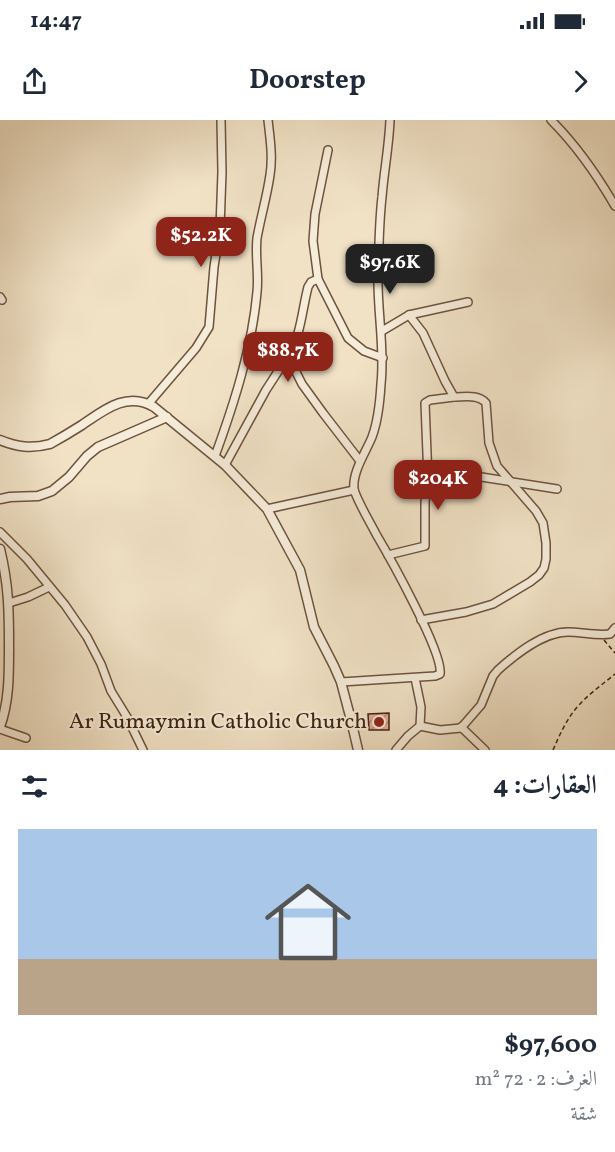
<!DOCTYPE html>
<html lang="ar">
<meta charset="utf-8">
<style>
:root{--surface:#fff;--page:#f2f2f3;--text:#1f2937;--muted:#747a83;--line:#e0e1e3;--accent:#8f2418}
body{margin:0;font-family:Vollkorn,Amiri,serif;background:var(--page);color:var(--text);direction:rtl;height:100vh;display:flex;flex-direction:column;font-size:22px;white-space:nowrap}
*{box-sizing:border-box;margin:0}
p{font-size:20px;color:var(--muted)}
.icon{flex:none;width:33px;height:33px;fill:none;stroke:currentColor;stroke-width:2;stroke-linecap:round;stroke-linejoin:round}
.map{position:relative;height:630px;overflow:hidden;direction:ltr}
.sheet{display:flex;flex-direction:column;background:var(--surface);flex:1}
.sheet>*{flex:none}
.price{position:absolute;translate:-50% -51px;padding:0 14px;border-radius:12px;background:var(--accent);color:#fff;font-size:20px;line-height:39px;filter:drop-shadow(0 2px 3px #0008)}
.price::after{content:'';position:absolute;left:50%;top:36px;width:18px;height:14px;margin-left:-9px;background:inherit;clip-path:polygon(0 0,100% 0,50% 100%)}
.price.active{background:#222;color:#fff}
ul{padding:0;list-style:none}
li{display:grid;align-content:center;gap:12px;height:318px;padding:0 18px}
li+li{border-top:2px solid var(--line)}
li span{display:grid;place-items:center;height:186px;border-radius:0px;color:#555}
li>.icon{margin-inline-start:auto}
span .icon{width:108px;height:108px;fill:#fffc;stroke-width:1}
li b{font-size:26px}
h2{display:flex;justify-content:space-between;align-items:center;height:72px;padding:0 18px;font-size:26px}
.status{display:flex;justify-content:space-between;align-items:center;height:42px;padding:0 30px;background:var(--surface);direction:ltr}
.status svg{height:16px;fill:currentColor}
header{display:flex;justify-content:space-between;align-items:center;height:78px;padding:0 18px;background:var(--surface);font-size:27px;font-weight:700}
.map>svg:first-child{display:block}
.building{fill:url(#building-hatch);stroke:#412310;stroke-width:1.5}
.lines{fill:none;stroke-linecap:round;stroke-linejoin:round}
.minor-casing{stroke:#6d533e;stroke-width:10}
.tertiary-casing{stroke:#6d533e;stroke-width:11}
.path{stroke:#412310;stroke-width:1.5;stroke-dasharray:4.5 3;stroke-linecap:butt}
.minor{stroke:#f6ecda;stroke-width:7}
.tertiary{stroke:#f6ecda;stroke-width:8}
.poi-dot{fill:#8f2418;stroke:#f6ecda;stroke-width:2}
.labels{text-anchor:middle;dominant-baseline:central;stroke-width:4.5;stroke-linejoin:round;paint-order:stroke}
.poi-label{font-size:22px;fill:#412310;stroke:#f6ecda;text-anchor:end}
</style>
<div class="status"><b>14:47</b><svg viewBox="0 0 49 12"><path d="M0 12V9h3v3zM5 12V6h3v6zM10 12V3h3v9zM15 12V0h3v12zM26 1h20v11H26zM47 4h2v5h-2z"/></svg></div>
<header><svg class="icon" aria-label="forward" viewBox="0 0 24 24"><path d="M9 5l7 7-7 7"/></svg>Doorstep<svg class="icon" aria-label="share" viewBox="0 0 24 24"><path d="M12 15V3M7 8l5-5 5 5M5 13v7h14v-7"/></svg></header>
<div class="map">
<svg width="615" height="630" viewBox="0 0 615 630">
<defs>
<pattern id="building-hatch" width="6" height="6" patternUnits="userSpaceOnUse" patternTransform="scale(1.5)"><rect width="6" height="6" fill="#e1ac98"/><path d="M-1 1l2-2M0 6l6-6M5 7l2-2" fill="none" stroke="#b88c7b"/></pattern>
</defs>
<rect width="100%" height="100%" fill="#f1e2c6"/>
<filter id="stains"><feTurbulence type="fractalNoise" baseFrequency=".00333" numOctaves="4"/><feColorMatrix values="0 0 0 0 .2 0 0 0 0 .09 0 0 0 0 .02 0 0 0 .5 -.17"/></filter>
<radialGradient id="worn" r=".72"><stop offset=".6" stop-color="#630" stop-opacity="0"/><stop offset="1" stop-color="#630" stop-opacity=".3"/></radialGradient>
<polygon class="building" points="389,593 389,610 369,610 368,594"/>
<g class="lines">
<g class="minor-casing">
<g id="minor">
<path d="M551 0C576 25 597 55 615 86"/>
<polyline points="318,159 313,121 315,94 328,30"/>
<polyline points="0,177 2,180"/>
<polyline points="409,195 468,182"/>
<path d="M382 211 409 195 423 213 445 261 454 277C465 277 478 274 486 283L489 323 497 346 536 391 543 403 546 423V439L544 448 539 455 530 462 493 484 466 492 421 500"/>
<path d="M288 236C301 216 302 190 308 167L311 162 318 159 348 218 364 231 383 238"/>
<polyline points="149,283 196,228 209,207 214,147 220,108 222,52 221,0"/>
<path d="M215 336C234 284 252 228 257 172 259 154 255 136 257 118 261 96 267 76 270 55 273 37 270 18 268 0"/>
<polyline points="225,345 266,270 288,236 302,264 323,293 360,341"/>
<polyline points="428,359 425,283 430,280 454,277"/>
<polyline points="267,389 354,370"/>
<polyline points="0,412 27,439 65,485 87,517 101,544 111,571 127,597 143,630"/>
<polyline points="388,435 425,426 425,382 428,359 475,356 557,369"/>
<polyline points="9,483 28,477 49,467"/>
<path d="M341 562 435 556 440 554C444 534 389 436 376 414 371 404 356 379 354 369 352 352 366 332 372 317 378 301 380 281 381 264 385 227 377 191 378 154 379 129 379 103 382 77 384 51 389 26 390 0"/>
<path d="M420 606 440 610 461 608 481 585 493 556 498 550C516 534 543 512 568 512 582 512 596 516 610 514L615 508"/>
<polyline points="461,607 485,630"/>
<polyline points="0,609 26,618"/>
<polyline points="396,630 408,616 420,606 421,587 415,558"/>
</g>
</g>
<g class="tertiary-casing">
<g id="tertiary">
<path d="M0 320C17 327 31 329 50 324 61 318 71 312 82 305 104 290 127 271 154 287L225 345 267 389 300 450 314 507 334 546 341 562 351 600 358 630"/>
<polyline points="0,379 10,377 38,376 52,371 69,357 87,336 98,327 167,297"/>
<path d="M0 429C9 466 9 492 9 529 9 556 9 582 0 607"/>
</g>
</g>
<g class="path">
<polyline points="604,520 615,533"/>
<path d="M553 630C560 614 567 598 579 585 590 573 603 564 615 554"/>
</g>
<use href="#minor" class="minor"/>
<use href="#tertiary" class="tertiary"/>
</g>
<circle class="poi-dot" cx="379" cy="602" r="6"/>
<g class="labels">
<g class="poi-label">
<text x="367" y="602">Ar Rumaymin Catholic Church</text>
</g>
</g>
<rect width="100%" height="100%" filter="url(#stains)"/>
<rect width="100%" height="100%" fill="url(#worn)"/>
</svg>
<b class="price" style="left:201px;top:148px">$52.2K</b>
<b class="price active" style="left:390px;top:175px">$97.6K</b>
<b class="price" style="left:288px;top:263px">$88.7K</b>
<b class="price" style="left:438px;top:391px">$204K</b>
</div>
<section class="sheet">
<h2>العقارات: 4<svg class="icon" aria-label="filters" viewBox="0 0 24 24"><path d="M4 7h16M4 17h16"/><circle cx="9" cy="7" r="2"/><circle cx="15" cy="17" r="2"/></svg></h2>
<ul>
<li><span style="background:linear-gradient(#a9c7e8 70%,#b9a48a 0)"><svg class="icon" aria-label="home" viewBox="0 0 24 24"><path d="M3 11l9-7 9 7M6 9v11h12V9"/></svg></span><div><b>$97,600</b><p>الغرف: 2 · 72 m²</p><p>شقة</p></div></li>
</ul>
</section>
